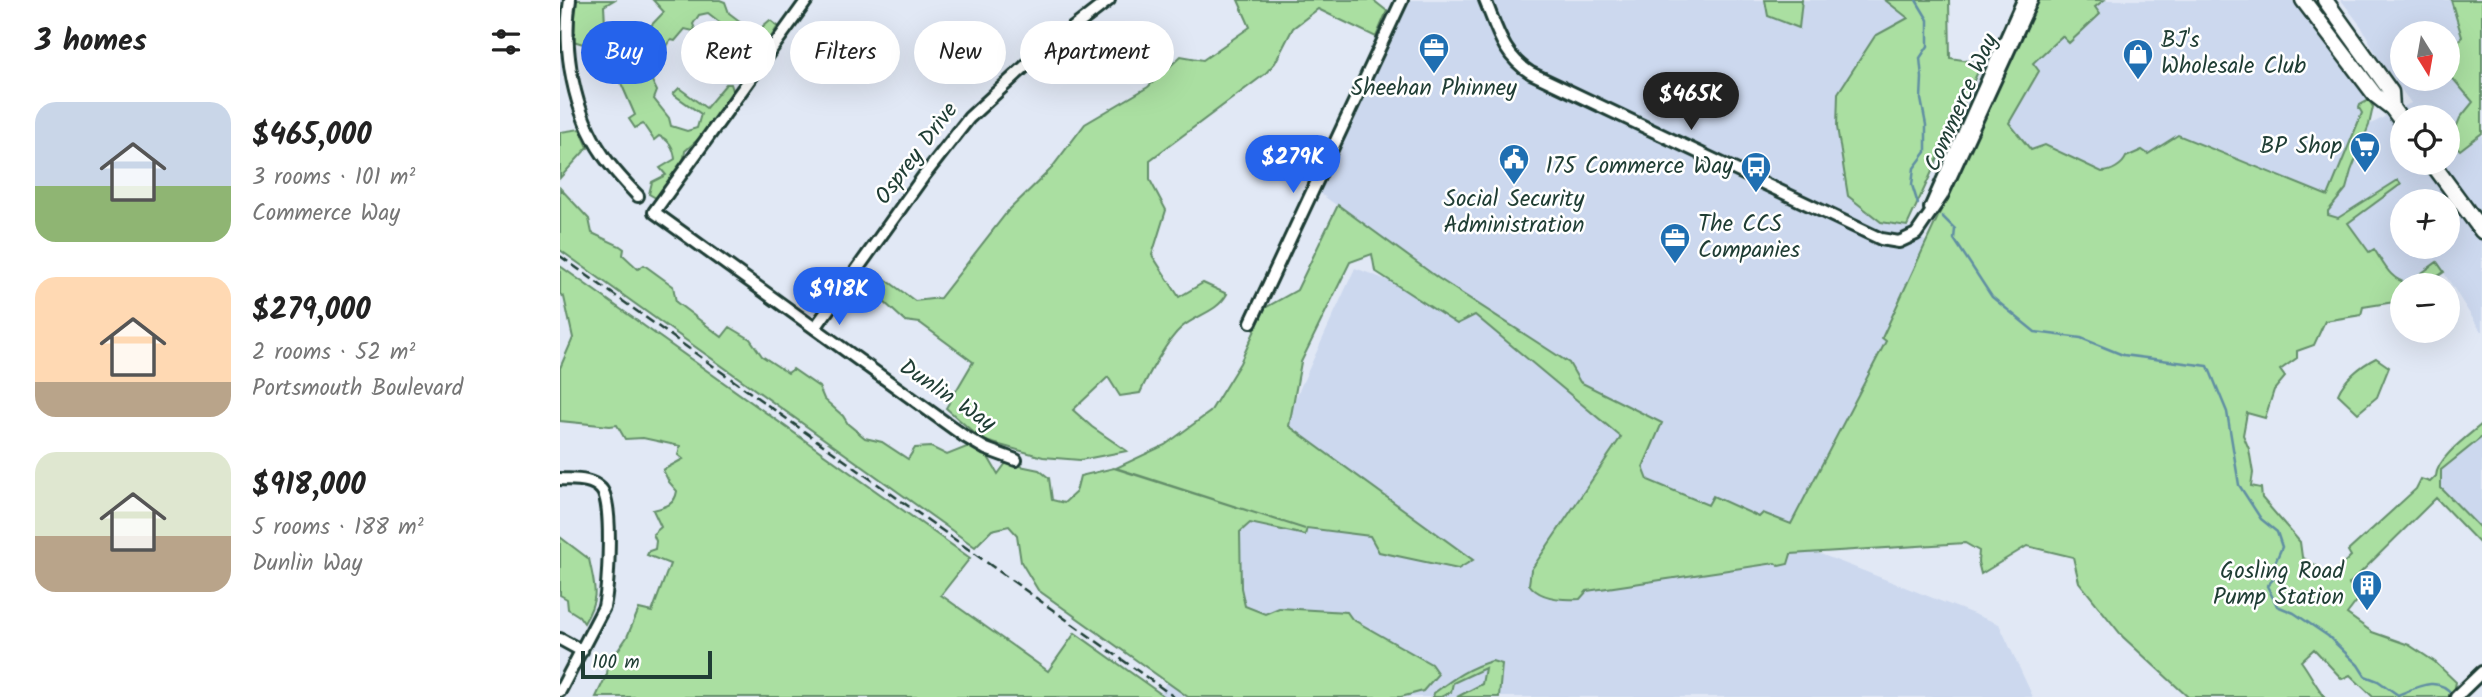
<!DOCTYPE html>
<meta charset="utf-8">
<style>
:root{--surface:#fff;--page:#f2f2f2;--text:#222;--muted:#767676;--accent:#2563eb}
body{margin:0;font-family:Kalam,sans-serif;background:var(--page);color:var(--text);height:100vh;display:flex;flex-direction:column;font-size:26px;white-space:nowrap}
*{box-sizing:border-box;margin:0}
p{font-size:23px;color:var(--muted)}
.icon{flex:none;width:38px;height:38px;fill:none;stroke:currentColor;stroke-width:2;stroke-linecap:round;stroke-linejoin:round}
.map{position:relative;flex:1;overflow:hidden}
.sheet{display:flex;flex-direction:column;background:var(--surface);width:560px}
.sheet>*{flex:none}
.hud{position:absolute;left:21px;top:21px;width:665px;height:63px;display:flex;gap:14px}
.needle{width:46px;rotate:169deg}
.fabs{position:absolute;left:1830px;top:21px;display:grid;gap:14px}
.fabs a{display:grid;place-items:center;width:70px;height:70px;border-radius:50%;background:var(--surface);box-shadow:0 7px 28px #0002;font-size:35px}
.scale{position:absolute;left:21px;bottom:18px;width:131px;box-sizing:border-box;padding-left:7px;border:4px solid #1f3d34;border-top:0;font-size:19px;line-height:24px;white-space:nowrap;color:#1f3d34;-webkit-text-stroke:5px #fff;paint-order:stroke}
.price{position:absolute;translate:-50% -60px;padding:0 16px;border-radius:24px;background:var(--accent);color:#fff;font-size:23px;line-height:46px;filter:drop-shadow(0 2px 4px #0008)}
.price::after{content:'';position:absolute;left:50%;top:42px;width:21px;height:16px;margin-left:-10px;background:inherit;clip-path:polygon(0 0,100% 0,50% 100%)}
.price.selected{background:#222;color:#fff}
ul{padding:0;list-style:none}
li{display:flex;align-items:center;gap:21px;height:175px;padding:0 35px}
li span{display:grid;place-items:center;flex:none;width:196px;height:140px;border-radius:21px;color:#555}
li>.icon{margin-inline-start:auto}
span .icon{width:84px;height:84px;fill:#fffc;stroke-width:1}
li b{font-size:30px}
h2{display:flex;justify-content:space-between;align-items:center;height:84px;padding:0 35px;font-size:30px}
.tag{padding:0 24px;border-radius:32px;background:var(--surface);box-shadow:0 7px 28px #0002;font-size:24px;line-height:63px}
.tag.selected{background:var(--accent);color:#fff}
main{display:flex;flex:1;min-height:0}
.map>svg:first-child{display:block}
.built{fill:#ccd8ee;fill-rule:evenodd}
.green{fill:#aadfa1;stroke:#648e6a;stroke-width:2}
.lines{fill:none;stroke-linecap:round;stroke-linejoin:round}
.stream{stroke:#608fa2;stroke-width:2.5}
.street-casing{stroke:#1f3d34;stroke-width:16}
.secondary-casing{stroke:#1f3d34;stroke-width:19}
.street{stroke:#fff;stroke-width:10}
.secondary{stroke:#fff;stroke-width:14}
.rail{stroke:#1f3d34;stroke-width:2.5;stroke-dasharray:10 5;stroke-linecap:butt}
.labels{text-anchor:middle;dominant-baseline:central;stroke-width:5;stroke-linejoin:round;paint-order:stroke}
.poi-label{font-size:23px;fill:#1f3d34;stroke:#fff;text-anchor:end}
.street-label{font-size:23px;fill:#1f3d34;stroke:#fff}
</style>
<main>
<section class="sheet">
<h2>3 homes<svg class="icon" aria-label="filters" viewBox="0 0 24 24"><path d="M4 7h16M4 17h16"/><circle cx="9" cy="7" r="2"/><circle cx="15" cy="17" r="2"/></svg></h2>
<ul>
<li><span style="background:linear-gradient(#c9d6e8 60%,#8fb573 0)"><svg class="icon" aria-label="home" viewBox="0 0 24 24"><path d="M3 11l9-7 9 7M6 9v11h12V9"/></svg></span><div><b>$465,000</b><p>3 rooms · 101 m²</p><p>Commerce Way</p></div></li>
<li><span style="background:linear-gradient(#ffd9b3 75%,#b9a48a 0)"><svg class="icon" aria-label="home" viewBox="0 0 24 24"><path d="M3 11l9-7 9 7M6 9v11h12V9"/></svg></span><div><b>$279,000</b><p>2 rooms · 52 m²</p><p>Portsmouth Boulevard</p></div></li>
<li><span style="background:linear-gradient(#dfe7d0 60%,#b9a48a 0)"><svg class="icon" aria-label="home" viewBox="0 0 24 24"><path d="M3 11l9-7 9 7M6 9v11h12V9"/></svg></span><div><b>$918,000</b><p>5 rooms · 188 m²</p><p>Dunlin Way</p></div></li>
</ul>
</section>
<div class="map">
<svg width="1922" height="697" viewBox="0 0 1922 697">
<rect width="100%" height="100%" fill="#e1e8f5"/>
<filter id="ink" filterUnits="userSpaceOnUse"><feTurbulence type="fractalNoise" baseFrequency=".0143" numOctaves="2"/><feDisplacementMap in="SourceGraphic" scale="14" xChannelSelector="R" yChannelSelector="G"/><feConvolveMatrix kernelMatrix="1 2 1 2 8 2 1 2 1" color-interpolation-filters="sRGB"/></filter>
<g filter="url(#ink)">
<g class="built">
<polygon points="851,0 1205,0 1208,16 1239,28 1242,0 1325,0 1349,18 1315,36 1278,93 1277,127 1288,196 1321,222 1347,226 1366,242 1323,337 1327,341 1231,524 1204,513 1199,517 1154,496 1148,506 1087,480 1083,467 1102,423 1020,382 1009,363 878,278 758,192 821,56"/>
<polygon points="1544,0 1732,0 1765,37 1809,100 1799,105 1803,113 1768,196 1618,136 1588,154 1564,161 1546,173 1513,158 1471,150 1449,123 1479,71 1472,64 1502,35 1508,43 1540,14 1535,7"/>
<path d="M1781 0H1891L1902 37 1888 50V33H1843V79H1888V73L1913 102 1900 118V150L1922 133V333L1877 262 1848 284 1837 281 1829 274 1813 250 1809 253 1787 222 1841 184 1838 181 1777 219 1768 215V211L1786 189 1791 171 1809 125 1851 103 1819 59 1801 26ZM1843 117H1888V163H1843ZM1843 201H1888V247H1843Z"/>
<polygon points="795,268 918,314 1074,435 1059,475 1439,624 1473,697 599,697"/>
<polygon points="1922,437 1922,530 1881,488 1881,470"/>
</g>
<g class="green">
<polygon points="13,0 54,0 44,6 45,24 52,32 48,45 30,46 13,41"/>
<path d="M93 0H160L165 2 169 13 198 35 202 34 203 26 210 20 218 26 206 45 202 46 192 42 188 44 148 13 139 15 133 24 135 29 133 31 125 29 115 41 111 40C105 48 102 59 95 68L97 74 92 81 97 91 94 99 109 118 111 126 127 131 137 128 141 114 113 94 119 88 146 108 166 84H171L173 90 143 135 125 151C124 169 107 184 96 198L89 194 92 182 106 175 100 168 115 159C114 149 110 140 99 136L94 140 83 124 75 128 69 119 75 115 61 83 70 69 65 47 80 37 104 12Z"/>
<path d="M678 0H813L827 11 816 37 758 9 733 28 715 63 705 74 590 160V180L606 210 592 255 619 297 643 283 667 294C657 312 638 314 622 327 607 340 588 375 580 393L560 396 548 377 513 410 532 427 567 451 520 460 483 457 422 440 386 408 413 362 360 323 345 321 301 281 313 270 355 301 380 298 448 211 490 170 525 124 588 87 621 56 643 60 690 27Z"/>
<polygon points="1205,0 1242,0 1239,28 1208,16"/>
<polygon points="1325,0 1389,0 1390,58 1422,63 1347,226 1321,222 1288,196 1277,127 1278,93 1315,36 1348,18"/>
<path d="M1478 0H1544L1535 7 1540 14 1509 43 1502 36 1473 63 1479 71 1449 123 1471 150 1485 145 1542 172C1551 172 1563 165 1566 157L1582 150 1588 154 1618 135 1768 196 1802 113 1799 108 1800 105 1809 100 1813 107 1809 125 1791 171 1786 189 1768 211V215L1778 218 1838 180 1841 184 1788 223 1809 252 1814 249C1824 264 1830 280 1848 283L1877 262 1884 272 1865 285H1843L1841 301 1803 307 1801 315 1765 321 1754 345 1737 351V358L1720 370 1725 377 1714 390 1705 418 1687 413 1683 435 1689 449 1693 473 1691 486 1701 488 1702 498 1740 542 1742 557 1760 568 1768 578 1791 556 1788 551 1856 489 1861 479 1870 482 1876 476C1877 458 1908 436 1922 424V437L1881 470V488L1922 530V546L1876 498 1789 584 1800 597 1787 614 1812 632 1849 645 1875 662 1896 682 1894 692 1889 697H1813L1790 675 1782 679 1754 649 1741 661C1750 673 1755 685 1765 697H1628L1563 637 1519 582 1513 557 1467 546 1421 574 1418 562 1419 551 1405 543 1231 554 1228 564 1219 566 1215 563 1027 591 1020 599C1003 600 979 599 969 584L971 570 1061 437 915 315 897 324 815 271 812 254 790 262 741 362 729 426 913 560 898 569 819 552 810 536 747 528 745 535 690 523 680 532 681 588 685 606 705 614 719 608 787 612 792 619 871 664 878 674 863 691 841 697H628L478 590 461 562 457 535 449 526 432 530 415 547 0 250V188L29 219 32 233 60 246 64 249 63 255 78 269 84 265 113 286 116 302 162 337 170 327 190 339 202 356 228 373 233 369 259 387 264 399 283 416 288 424 305 438 322 442 348 459 355 448 371 447 387 455 409 446 428 457 438 474 446 463 479 470 489 478 492 500 504 503 516 492 520 476 554 468 745 529 556 468 605 445 650 412 680 363 705 308 737 290 778 205 878 278 1009 363 1020 382 1102 423 1083 467 1088 480 1148 505 1153 496 1199 517 1203 513 1231 524 1326 341 1322 338Z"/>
<polygon points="1891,0 1922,0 1922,133 1900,150 1891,141 1900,118 1913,102 1888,73 1888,50 1902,37"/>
<polygon points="20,129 28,147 0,178 0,132"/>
<path d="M0 266 410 558 381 595 488 671 515 633 605 697H36L47 674 48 665 67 637 79 609 92 612 110 564 87 555 89 551 95 549 96 541 93 534 101 527 93 510C105 507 115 505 117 491L109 482 103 470 123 459 118 455 120 446 83 438 65 439 57 425 50 426 0 421V368L13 338 4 297 0 294Z"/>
<path d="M1816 358 1829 367 1817 397 1798 413 1778 394C1784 379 1802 365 1816 358Z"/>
<path d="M0 537 29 559C35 588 40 596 24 623L19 616 8 609 7 599 0 595Z"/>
<path d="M932 661 942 664 939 697H897L922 684 925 668 893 683 891 692 881 697H873L874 693C893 679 909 667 932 661Z"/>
</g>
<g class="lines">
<g class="stream">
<polyline points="1356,0 1368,20 1368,46 1360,58 1362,78 1361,99 1366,125 1366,152 1354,168 1352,185 1358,204"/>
<path d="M1382 216 1395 229 1394 239 1432 297 1475 332 1521 338 1563 355 1648 366 1667 412 1679 485 1701 519 1717 532 1722 547 1714 565 1718 574 1707 586 1717 606 1734 613 1768 636 1798 665 1805 676 1818 681 1838 695C1858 687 1877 675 1893 695"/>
</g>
<g class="street-casing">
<g id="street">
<path d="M10 0C2 50 14 113 43 155 53 170 66 183 78 196"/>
<polyline points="247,0 94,212 404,436 426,449 456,460"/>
<path d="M925 0C937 29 943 56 971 73L1321 239 1339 242 1356 234 1382 196 1472 0"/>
<polyline points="1370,208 1463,0"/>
<polyline points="691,322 842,0"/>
<polyline points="255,328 363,177 409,118 475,57 549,0"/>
<path d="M0 479C14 480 31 478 41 489 54 502 48 587 44 607L0 691"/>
<polyline points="0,639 22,651"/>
<polyline points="1896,697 1922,672"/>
</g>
</g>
<g class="secondary-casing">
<g id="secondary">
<polyline points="1743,0 1815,95 1832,108 1843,123"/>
<polyline points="1765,0 1831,92 1832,108"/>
<polyline points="1872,163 1922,231"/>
</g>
</g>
<use href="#street" class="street"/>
<use href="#secondary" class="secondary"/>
<polyline class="rail" points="0,256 614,697"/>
</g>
</g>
<defs>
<g id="office-pin" transform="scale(1.575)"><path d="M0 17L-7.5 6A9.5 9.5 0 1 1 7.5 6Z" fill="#1f6fb2" stroke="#fff"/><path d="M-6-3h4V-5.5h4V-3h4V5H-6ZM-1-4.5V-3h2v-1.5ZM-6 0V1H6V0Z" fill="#fff"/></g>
<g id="shop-pin" transform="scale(1.575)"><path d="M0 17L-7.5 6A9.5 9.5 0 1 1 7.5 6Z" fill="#1f6fb2" stroke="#fff"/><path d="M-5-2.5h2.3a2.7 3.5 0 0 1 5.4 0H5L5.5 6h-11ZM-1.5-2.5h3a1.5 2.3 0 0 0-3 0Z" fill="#fff"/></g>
<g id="supermarket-pin" transform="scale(1.575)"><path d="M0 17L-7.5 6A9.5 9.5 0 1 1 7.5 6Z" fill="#1f6fb2" stroke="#fff"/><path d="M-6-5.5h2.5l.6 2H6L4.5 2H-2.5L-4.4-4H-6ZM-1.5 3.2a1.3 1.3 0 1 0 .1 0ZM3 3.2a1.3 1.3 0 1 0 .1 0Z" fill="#fff"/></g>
<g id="civic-pin" transform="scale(1.575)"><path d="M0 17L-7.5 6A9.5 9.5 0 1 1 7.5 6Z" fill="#1f6fb2" stroke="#fff"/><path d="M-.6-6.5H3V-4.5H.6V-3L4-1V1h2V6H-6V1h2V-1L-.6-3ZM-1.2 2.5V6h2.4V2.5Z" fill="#fff"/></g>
<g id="bus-pin" transform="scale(1.575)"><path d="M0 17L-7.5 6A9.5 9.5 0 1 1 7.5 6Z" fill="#1f6fb2" stroke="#fff"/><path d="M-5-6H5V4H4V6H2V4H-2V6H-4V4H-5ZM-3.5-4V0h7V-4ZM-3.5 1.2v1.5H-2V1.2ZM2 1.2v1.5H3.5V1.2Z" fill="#fff"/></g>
<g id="building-pin" transform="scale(1.575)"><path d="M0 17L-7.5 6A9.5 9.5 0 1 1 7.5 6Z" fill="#1f6fb2" stroke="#fff"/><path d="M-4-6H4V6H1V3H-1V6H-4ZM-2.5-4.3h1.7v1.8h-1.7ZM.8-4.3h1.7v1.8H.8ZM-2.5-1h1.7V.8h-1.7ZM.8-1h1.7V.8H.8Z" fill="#fff"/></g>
</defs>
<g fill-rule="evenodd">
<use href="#office-pin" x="874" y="48"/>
<use href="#shop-pin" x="1578" y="54"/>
<use href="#supermarket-pin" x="1805" y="147"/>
<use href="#civic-pin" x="954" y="159"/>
<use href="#bus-pin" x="1196" y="167"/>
<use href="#office-pin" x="1115" y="238"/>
<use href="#building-pin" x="1807" y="585"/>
</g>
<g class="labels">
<g class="poi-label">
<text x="1601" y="41" text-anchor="start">BJ's<tspan x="1601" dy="26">Wholesale Club</tspan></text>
<text x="874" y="89" text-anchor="middle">Sheehan Phinney</text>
<text x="1782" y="147">BP Shop</text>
<text x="1173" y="167">175 Commerce Way</text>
<text x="954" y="200" text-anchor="middle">Social Security<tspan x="954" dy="26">Administration</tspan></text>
<text x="1138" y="225" text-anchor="start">The CCS<tspan x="1138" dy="26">Companies</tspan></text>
<text x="1784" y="572">Gosling Road<tspan x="1784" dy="26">Pump Station</tspan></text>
</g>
<g class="street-label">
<text transform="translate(1402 103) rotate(-66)">Commerce Way</text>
<text transform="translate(357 154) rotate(-53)">Osprey Drive</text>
<text transform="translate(387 396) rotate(34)">Dunlin Way</text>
</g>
</g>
</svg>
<div class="fabs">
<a><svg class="needle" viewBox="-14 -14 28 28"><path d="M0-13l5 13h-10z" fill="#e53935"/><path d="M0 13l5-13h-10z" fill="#767676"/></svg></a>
<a><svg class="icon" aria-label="locate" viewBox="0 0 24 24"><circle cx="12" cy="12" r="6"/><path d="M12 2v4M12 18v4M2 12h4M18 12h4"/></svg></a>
<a>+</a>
<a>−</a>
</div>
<div class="scale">100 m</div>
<b class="price selected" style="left:1131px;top:132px">$465K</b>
<b class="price" style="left:733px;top:195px">$279K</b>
<b class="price" style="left:279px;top:327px">$918K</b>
<div class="hud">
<a class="tag selected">Buy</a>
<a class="tag">Rent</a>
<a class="tag">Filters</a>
<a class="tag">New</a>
<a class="tag">Apartment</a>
</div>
</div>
</main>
